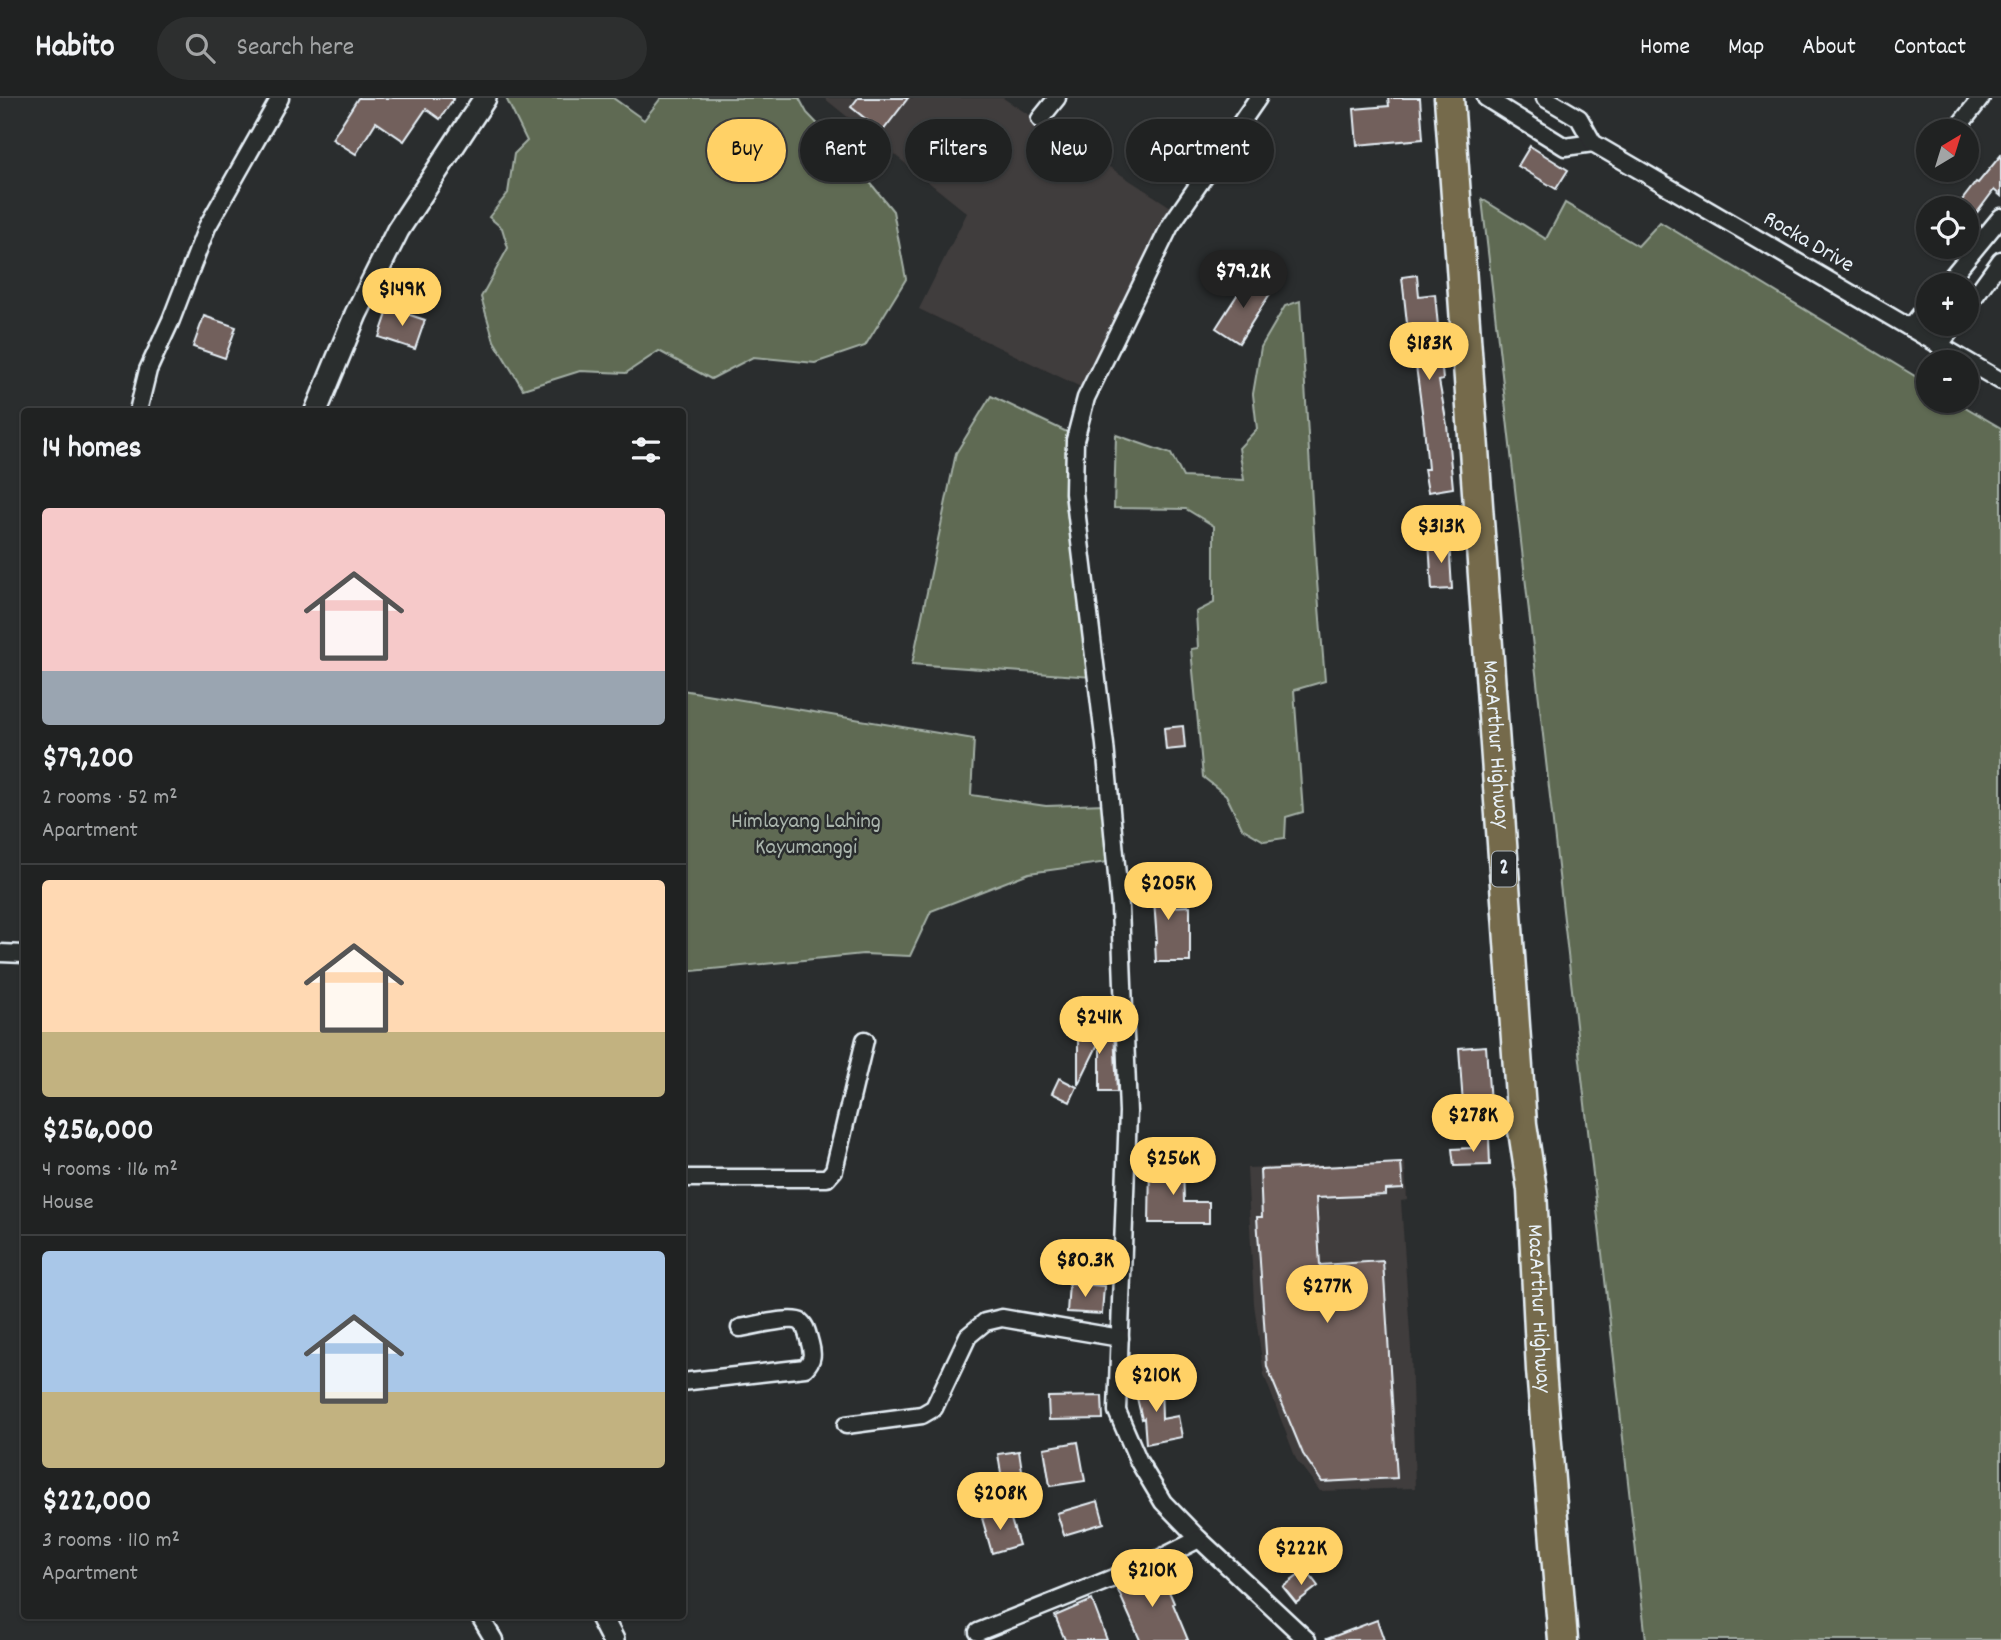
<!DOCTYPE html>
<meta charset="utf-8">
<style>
:root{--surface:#202222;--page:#2d2f2f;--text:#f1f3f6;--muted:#a2a4a5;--line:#3d3f40;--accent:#ffd166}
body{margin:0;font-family:Dekko,sans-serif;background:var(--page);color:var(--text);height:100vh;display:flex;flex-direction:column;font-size:26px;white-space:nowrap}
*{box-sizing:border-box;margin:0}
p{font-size:23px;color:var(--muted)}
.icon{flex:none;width:38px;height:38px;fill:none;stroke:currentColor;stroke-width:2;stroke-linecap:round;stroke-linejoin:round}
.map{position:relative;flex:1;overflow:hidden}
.sheet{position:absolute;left:21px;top:310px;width:665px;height:1211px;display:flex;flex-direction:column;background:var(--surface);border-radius:7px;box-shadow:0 2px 5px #0004,0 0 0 2px var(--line)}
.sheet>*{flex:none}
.top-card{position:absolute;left:707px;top:21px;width:665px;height:63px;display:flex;gap:14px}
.needle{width:46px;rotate:38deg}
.tools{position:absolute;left:1916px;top:21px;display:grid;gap:14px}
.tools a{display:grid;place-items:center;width:63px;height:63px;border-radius:50%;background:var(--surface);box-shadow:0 2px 5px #0004,0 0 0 2px var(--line);font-size:35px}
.price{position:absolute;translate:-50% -60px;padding:0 16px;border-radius:24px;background:var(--accent);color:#111;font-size:23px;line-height:46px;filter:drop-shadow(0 2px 4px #0008)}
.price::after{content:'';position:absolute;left:50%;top:42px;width:21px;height:16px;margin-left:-10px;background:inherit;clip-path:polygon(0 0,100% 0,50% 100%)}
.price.on{background:#222;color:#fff}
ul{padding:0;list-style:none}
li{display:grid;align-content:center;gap:14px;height:371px;padding:0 21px}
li+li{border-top:2px solid var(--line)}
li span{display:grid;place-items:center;height:217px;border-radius:7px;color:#555}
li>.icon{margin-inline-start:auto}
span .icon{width:126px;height:126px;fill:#fffc;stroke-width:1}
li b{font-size:30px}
h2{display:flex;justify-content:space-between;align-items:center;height:84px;padding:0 21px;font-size:30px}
.pill{padding:0 24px;border-radius:32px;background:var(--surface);box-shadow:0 2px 5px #0004,0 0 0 2px var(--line);font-size:24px;line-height:63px}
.pill.on{background:var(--accent);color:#111}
header{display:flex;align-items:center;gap:42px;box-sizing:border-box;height:98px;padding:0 35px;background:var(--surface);border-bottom:2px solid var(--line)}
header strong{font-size:33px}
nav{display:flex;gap:38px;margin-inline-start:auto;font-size:24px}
.search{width:490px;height:63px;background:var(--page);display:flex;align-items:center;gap:18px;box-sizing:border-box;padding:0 24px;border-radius:38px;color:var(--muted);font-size:26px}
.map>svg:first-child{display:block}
.built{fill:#403c3c}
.green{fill:#5e6b52;stroke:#a3aea5;stroke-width:2}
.building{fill:#72605c;stroke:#e8f1f8;stroke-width:2}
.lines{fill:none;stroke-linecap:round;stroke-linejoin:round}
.street-casing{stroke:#e8f1f8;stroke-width:21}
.secondary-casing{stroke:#e8f1f8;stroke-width:26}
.highway-casing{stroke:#e8f1f8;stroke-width:33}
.street{stroke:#2a2d2e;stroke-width:16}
.secondary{stroke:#2a2d2e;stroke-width:21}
.highway{stroke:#746b4b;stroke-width:28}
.labels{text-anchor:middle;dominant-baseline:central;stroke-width:5;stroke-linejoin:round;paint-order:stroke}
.shield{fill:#2a2d2e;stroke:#afb6bb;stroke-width:2}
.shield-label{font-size:21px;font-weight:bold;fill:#e8f1f8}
.street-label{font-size:23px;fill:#e8f1f8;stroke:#2a2d2e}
.park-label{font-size:23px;fill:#aab5ad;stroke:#2a2d2e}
</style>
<header>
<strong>Habito</strong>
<div class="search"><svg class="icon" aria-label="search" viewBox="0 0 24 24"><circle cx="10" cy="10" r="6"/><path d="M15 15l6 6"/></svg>Search here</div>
<nav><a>Home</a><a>Map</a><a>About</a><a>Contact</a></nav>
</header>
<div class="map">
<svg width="2001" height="1542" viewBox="0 0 2001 1542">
<rect width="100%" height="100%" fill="#2a2d2e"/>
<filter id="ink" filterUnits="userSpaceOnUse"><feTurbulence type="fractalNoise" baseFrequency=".0143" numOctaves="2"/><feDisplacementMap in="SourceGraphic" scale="14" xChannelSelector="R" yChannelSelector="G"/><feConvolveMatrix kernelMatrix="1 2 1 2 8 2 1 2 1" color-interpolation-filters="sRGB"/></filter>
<g filter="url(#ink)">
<g class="built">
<polygon points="824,0 1003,0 1177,113 1085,291 919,211 967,115"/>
<polygon points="1405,1064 1407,1102 1401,1103 1411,1250 1415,1390 1320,1393 1296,1361 1264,1277 1254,1206 1247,1070"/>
</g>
<g class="green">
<polygon points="506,0 613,0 644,22 661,0 799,0 807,15 852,62 893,113 906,181 865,248 815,265 753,259 711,281 659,253 626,275 580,273 523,291 494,243 481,199 508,150 502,130 489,119 508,95 514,56 527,43"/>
<polygon points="1482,101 1546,141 1565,105 1638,148 1660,124 1928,286 1928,303 1955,303 2001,330 2001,1542 1646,1542"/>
<polygon points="1300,203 1316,471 1325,583 1294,592 1303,714 1286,719 1285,740 1264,743 1242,730 1226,697 1203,679 1191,551 1198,550 1196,514 1214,505 1214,428 1186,411 1114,410 1116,337 1171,356 1183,379 1244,382 1239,350 1257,331 1253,296 1261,249 1285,208"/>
<polygon points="991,298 1069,335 1092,579 912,566 956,355"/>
<polygon points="682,592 974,641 971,697 1046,708 1105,706 1108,764 1029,775 931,813 910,858 863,856 683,874"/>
</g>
<g class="building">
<polygon points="358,0 454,0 440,21 426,11 404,43 376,24 356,56 332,41"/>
<polygon points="858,0 908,0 882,34 851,9"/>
<polygon points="1388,0 1420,0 1423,41 1357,47 1354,11 1389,8"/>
<polygon points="1530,48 1568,72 1556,91 1518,68"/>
<polygon points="2001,57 2001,98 1994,92 1967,128 1967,110 1956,110 1976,84 1978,85"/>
<polygon points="1417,177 1419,198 1435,196 1443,282 1439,283 1447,327 1453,390 1428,394 1424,371 1428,371 1424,328 1414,253 1410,253 1402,179"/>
<polygon points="1248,180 1271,194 1239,245 1216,230"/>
<polygon points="389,210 425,222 415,251 379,239"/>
<polygon points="204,218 236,229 225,260 193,249"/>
<polygon points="1449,442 1452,491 1432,492 1429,443"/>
<polygon points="1183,628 1185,650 1166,652 1164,630"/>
<polygon points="1167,779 1169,809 1190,808 1190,864 1156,864 1155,844 1157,844 1154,802 1141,803 1140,780"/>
<polygon points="1078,932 1114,932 1117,994 1100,994 1100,942 1078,987"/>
<polygon points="1486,948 1490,1005 1463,1007 1459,950"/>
<polygon points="1059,980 1077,989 1070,1004 1052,995"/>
<polygon points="1489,1040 1490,1067 1454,1068 1452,1051 1472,1050 1472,1041"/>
<polygon points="1150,1065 1183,1065 1184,1104 1209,1104 1209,1125 1149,1125"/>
<polygon points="1401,1065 1403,1091 1386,1092 1386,1097 1316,1100 1320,1167 1383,1163 1397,1380 1322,1384 1303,1356 1267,1269 1257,1119 1262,1119 1260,1072"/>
<polygon points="1069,1185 1104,1188 1102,1216 1067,1214"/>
<polygon points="1137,1284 1161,1284 1162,1321 1178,1318 1182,1339 1146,1346 1144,1320 1142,1321 1137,1300"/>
<polygon points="1102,1298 1103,1321 1049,1322 1048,1299"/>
<polygon points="1078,1344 1085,1383 1050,1388 1044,1350"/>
<polygon points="1019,1353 1025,1392 1004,1395 998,1356"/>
<polygon points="1098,1403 1104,1425 1064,1437 1057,1415"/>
<polygon points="1008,1412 1019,1447 992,1455 982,1420"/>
<polygon points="1160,1472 1174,1505 1173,1506 1188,1542 1140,1542 1117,1490"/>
<polygon points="1306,1472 1318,1488 1296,1505 1283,1489"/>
<polygon points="1092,1502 1107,1542 1065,1542 1055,1518"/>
<polygon points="1377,1522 1384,1542 1328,1542 1327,1541"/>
</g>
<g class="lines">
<g class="street-casing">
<g id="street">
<polyline points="1258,0 1170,128 1086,300 1075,342 1074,395 1105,647 1120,810 1128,1014 1117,1313 1139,1364 1163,1404 1199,1441 1307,1542"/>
<polyline points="1486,0 1565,49 1593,45"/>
<polyline points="1545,0 1579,20 1593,45 2001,283"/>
<polyline points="1040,21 1057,0"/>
<polyline points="1955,33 1981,0"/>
<polyline points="1945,187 2001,119"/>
<polyline points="1967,209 2001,162"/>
<polyline points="1910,230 1928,207"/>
<polyline points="1939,248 1955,226"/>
<polyline points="138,313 148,272 171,222 207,129 280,0"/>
<polyline points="0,855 24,856"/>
<polyline points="682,1080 827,1080 834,1072 865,942"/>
<path d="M682 1284 805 1270C813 1262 813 1256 810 1245 808 1239 807 1229 801 1224 792 1218 752 1228 740 1230"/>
<polyline points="846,1327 922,1317 934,1310 968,1238 985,1224 1002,1220 1120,1240"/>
<polyline points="479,1517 494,1542"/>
<polyline points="978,1534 1151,1465 1199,1441"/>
</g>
</g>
<g class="secondary-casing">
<g id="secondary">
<polyline points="316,313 356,216 398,132 485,0"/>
<polyline points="600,1517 613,1542"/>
</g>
</g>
<g class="highway-casing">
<g id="highway">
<path id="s1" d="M1449 0 1522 1026 1532 1092 1541 1272 1563 1542"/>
</g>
</g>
<use href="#street" class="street"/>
<use href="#secondary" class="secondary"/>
<use href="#highway" class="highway"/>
</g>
</g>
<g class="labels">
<rect class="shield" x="1492" y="753.5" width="24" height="35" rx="5"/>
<g class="shield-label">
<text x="1504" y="771">2</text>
</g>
<g class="street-label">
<text transform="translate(1808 145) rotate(30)">Rocka Drive</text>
<text stroke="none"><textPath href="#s1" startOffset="648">MacArthur Highway</textPath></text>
<text stroke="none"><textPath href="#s1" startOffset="1214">MacArthur Highway</textPath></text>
</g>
<g class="park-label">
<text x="806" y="724">Himlayang Lahing<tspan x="806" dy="26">Kayumanggi</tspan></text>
</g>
</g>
</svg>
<div class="tools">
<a><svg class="needle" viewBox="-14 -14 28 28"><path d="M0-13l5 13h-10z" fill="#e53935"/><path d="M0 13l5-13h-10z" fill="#a2a4a5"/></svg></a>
<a><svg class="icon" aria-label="locate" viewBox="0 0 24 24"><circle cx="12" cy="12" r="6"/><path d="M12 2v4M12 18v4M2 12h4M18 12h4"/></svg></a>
<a>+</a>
<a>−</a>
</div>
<b class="price on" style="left:1243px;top:212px">$79.2K</b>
<b class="price" style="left:402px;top:230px">$149K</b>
<b class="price" style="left:1429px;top:284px">$183K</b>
<b class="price" style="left:1441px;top:467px">$313K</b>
<b class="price" style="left:1168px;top:824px">$205K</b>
<b class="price" style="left:1099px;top:958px">$241K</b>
<b class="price" style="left:1473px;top:1056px">$278K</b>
<b class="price" style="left:1173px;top:1099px">$256K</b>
<b class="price" style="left:1085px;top:1201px">$80.3K</b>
<b class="price" style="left:1327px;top:1227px">$277K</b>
<b class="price" style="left:1156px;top:1316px">$210K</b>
<b class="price" style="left:1000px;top:1434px">$208K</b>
<b class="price" style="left:1301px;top:1489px">$222K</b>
<b class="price" style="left:1152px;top:1511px">$210K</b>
<div class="top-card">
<a class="pill on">Buy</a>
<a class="pill">Rent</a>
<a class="pill">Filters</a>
<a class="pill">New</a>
<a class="pill">Apartment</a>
</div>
<section class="sheet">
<h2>14 homes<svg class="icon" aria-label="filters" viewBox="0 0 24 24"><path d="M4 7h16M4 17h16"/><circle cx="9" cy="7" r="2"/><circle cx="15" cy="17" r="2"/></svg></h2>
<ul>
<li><span style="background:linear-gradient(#f6c9c9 75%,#9aa5b1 0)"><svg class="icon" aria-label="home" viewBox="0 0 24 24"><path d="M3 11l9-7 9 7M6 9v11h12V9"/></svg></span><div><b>$79,200</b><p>2 rooms · 52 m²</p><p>Apartment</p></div></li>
<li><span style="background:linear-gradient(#ffd9b3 70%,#c2b280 0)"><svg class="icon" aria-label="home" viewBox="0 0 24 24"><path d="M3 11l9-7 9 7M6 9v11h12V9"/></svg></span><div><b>$256,000</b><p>4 rooms · 116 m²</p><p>House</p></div></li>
<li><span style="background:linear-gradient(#a9c7e8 65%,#c2b280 0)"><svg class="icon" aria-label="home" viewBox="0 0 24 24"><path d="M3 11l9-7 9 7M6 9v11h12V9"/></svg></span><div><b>$222,000</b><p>3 rooms · 110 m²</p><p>Apartment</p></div></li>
</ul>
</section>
</div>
